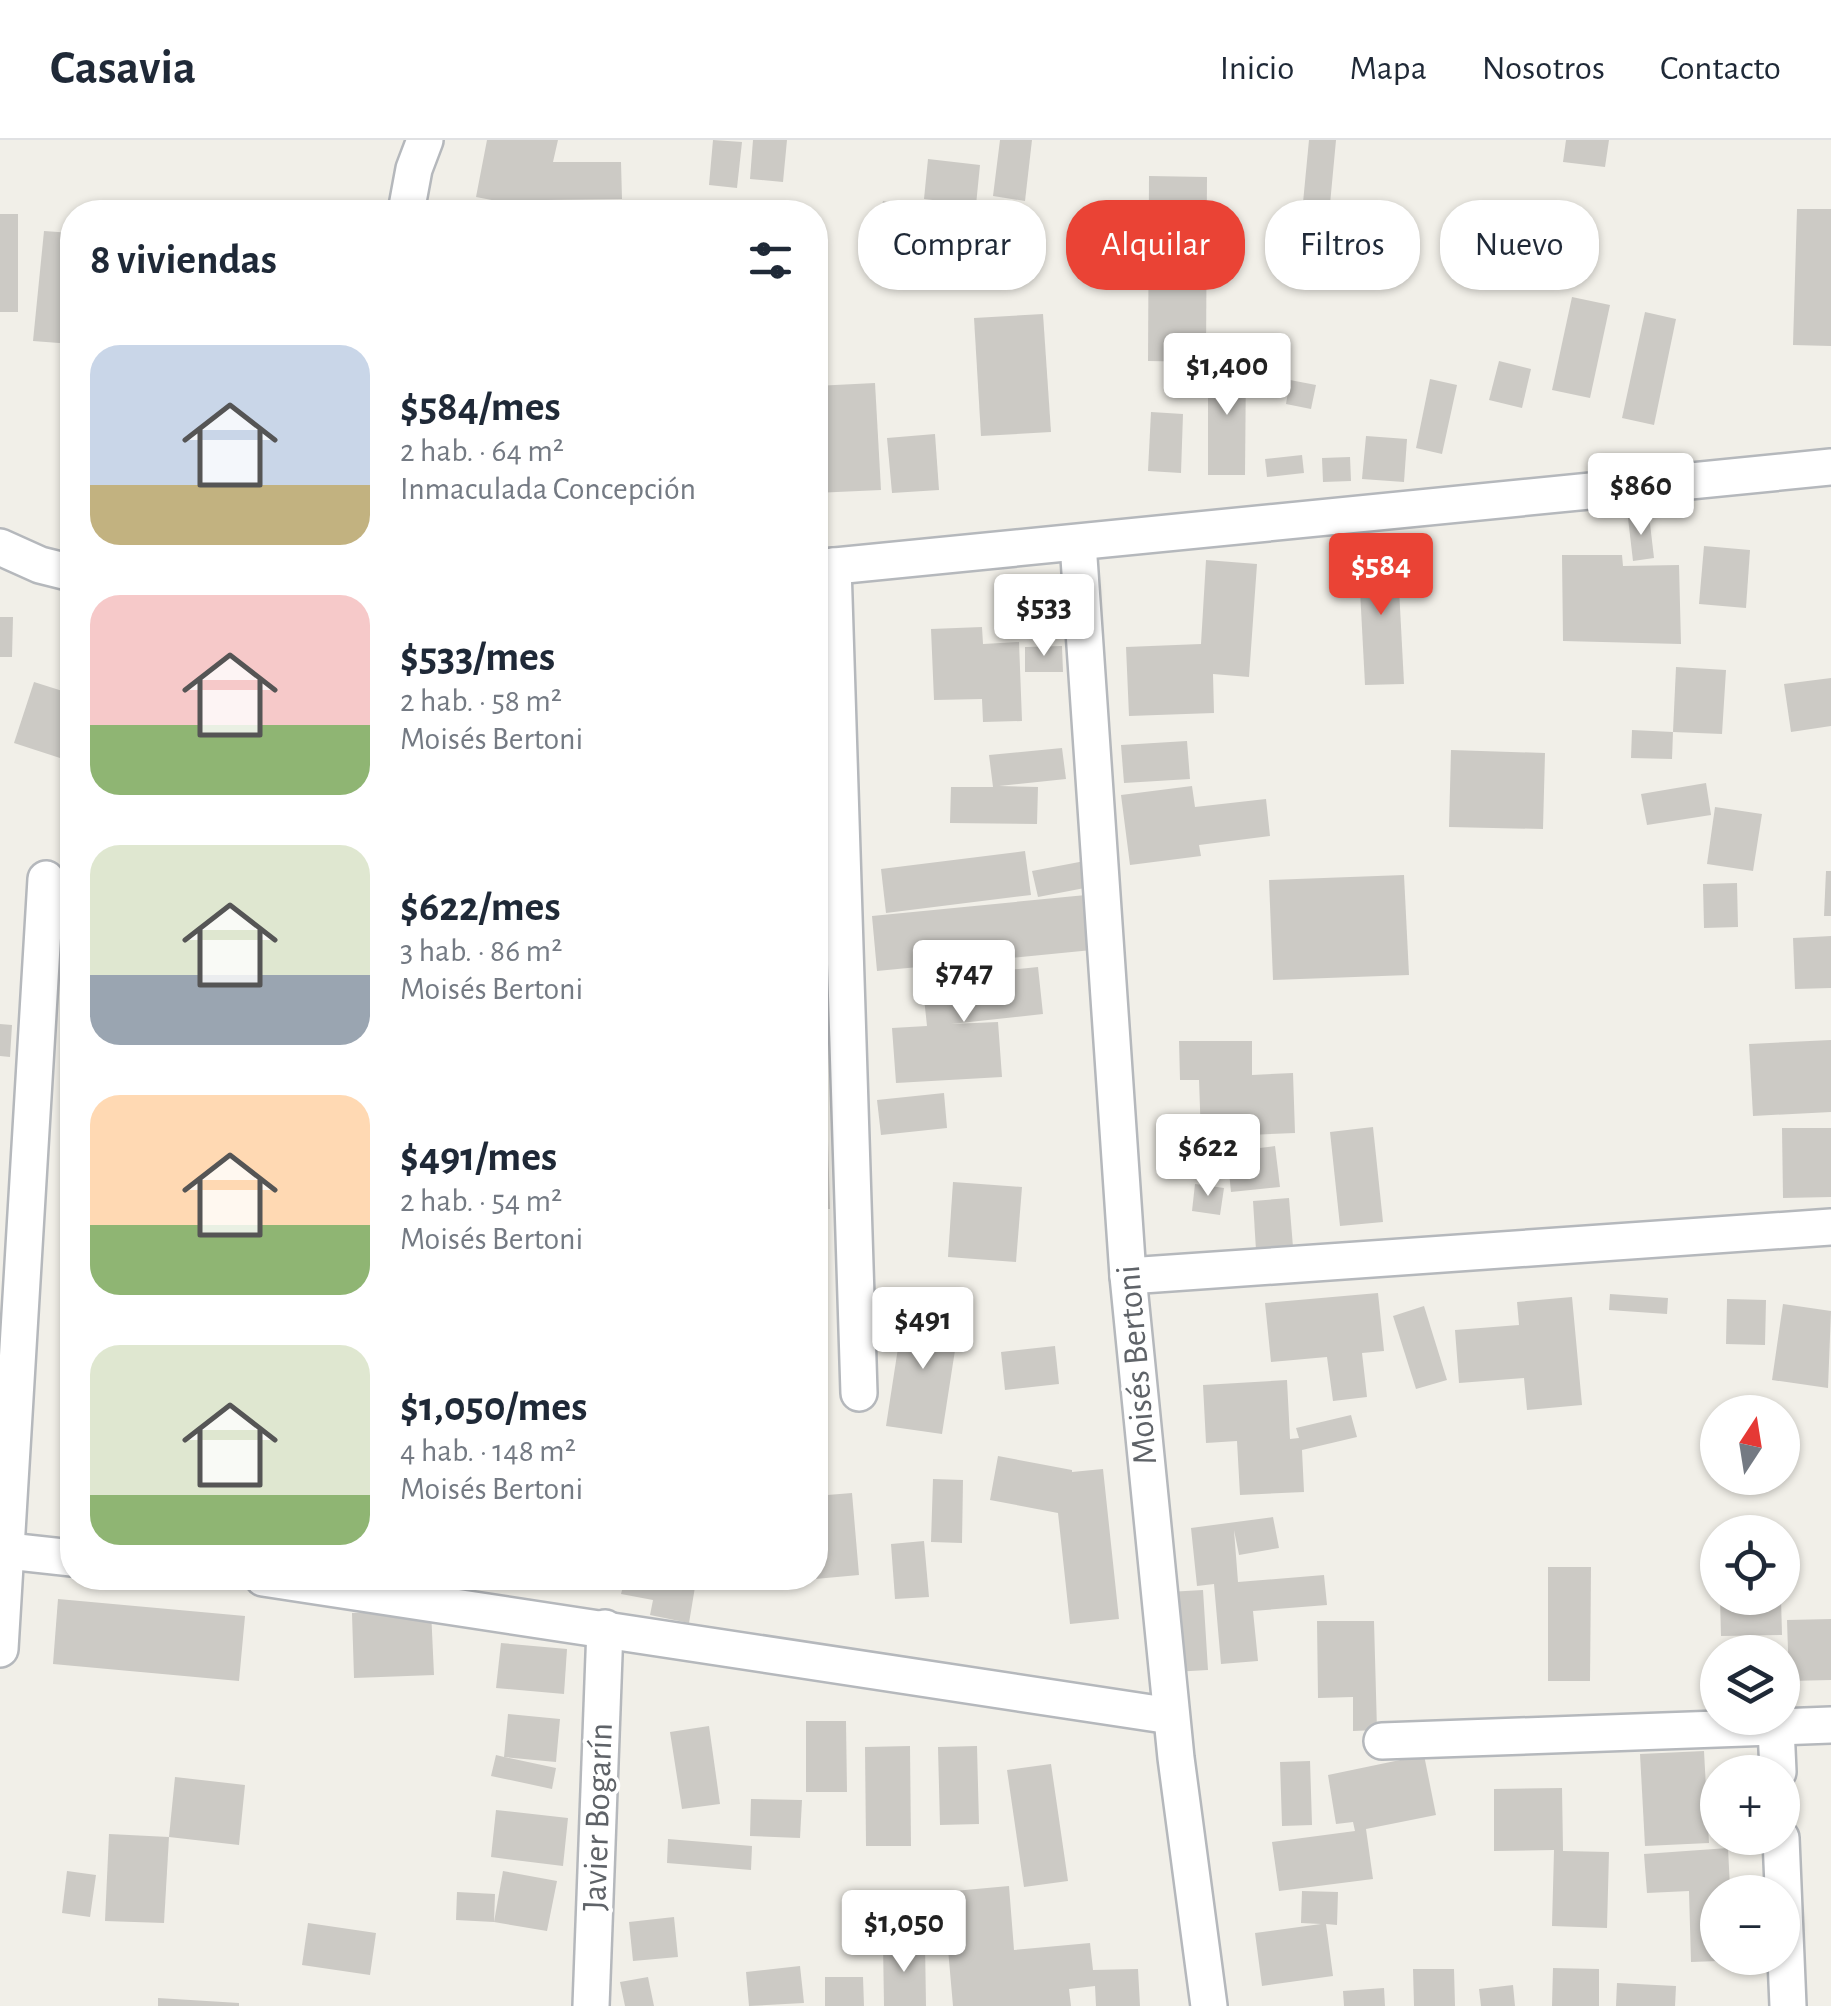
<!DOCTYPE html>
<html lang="es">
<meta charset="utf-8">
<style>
:root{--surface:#fff;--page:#f2f2f3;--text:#1f2937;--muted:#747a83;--line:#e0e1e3;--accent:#ea4335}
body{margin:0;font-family:"Alegreya Sans",sans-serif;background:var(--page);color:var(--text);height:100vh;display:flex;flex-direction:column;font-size:38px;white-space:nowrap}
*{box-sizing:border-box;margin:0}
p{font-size:32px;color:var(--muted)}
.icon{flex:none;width:55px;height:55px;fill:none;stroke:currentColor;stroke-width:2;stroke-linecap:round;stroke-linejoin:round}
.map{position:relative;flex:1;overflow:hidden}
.side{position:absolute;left:60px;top:60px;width:768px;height:1390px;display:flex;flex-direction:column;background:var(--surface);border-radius:40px;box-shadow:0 2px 8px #0004}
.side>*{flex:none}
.banner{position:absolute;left:858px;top:60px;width:822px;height:90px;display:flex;gap:20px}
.needle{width:65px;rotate:12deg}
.tools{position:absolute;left:1700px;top:1255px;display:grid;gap:20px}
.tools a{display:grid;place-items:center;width:100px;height:100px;border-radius:50%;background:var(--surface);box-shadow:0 2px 8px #0004;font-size:50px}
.price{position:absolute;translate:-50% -85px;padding:0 22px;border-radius:10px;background:#fff;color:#222;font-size:32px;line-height:65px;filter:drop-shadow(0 2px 5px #0008)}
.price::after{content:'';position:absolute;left:50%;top:60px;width:30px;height:22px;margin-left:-15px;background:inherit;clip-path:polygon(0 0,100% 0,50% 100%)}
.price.selected{background:var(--accent);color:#fff}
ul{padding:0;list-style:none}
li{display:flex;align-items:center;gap:30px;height:250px;padding:0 30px}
li span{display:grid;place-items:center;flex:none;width:280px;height:200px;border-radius:30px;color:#555}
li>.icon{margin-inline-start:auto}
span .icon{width:120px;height:120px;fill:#fffc;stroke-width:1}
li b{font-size:42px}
h2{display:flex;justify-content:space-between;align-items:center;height:120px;padding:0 30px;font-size:42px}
.pill{padding:0 35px;border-radius:40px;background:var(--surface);box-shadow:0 2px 8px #0004;font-size:35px;line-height:90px}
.pill.selected{background:var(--accent);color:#fff}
header{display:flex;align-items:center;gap:60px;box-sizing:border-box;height:140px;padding:0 50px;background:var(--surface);border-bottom:2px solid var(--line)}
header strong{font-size:48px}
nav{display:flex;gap:55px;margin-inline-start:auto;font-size:35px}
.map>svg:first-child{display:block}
.building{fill:#cccac5}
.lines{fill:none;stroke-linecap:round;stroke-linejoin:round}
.street-casing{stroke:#b5b8bc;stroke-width:40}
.street{stroke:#fff;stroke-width:35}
.labels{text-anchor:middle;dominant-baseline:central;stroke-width:8;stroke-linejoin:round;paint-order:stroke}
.street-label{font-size:35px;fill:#5f6368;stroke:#fff}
</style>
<header>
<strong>Casavia</strong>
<nav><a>Inicio</a><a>Mapa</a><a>Nosotros</a><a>Contacto</a></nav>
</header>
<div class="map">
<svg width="1831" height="1866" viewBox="0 0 1831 1866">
<rect width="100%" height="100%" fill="#f1efe8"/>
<g class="building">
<polygon points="487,0 558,0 553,22 621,22 622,59 546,60 544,70 476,57"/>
<polygon points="713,0 742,2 737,48 709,45"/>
<polygon points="753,0 787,0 783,42 750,39"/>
<polygon points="1000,0 1032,0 1025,61 993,56"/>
<polygon points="1309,0 1336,0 1327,96 1300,94"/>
<polygon points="1566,0 1609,0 1605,27 1563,22"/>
<polygon points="928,19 980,25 976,65 924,59"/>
<polygon points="1149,36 1207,37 1206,222 1148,221"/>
<polygon points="883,61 960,80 951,120 874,102"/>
<polygon points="1797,69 1831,69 1831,206 1793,205"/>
<rect x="0" y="74" width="18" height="98"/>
<polygon points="44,91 72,93 72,204 33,201"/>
<polygon points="1572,157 1610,165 1590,258 1552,250"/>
<polygon points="1645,172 1676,179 1654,285 1622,278"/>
<polygon points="1043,174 1051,292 981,296 974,178"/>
<polygon points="1499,221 1531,229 1522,268 1489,260"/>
<polygon points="1208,222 1246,222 1245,335 1208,335"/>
<polygon points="1430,239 1457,245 1442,314 1416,308"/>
<polygon points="1290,240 1316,245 1311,269 1286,264"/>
<polygon points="875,243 881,350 815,353 815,246"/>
<polygon points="1151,272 1183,274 1181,333 1148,331"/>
<polygon points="935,294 939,350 892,353 887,298"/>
<polygon points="1366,296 1407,299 1404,342 1362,339"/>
<polygon points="1302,315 1304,333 1267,337 1265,319"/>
<polygon points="1350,317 1351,341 1323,342 1322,318"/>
<polygon points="1649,375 1654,418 1633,421 1628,378"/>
<polygon points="1704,406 1750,410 1746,468 1699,464"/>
<polygon points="1397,410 1404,544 1365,545 1358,412"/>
<polygon points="1562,415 1622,415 1623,426 1679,425 1681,504 1563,501"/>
<polygon points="1206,420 1257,424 1249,537 1213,534 1214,573 1129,576 1126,507 1201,504"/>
<polygon points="0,477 13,477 12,517 0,517"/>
<polygon points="982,487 983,504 1019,502 1022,581 983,582 982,559 934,560 931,489"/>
<polygon points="1062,506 1063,532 1025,532 1025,507"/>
<polygon points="1676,527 1726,530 1722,594 1673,592"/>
<polygon points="1831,538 1831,586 1791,592 1784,544"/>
<polygon points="34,542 72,554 72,577 60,618 14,603"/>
<polygon points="1632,590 1673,592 1672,619 1631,618"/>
<polygon points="1187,601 1190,639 1124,643 1121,605"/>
<polygon points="1062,608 1066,639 999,646 1038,647 1037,684 950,683 951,647 993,647 989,615"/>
<polygon points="1451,610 1545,613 1543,689 1449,687"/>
<polygon points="1706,643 1711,675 1647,685 1641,654"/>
<polygon points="1192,646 1195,667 1266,659 1270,696 1199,705 1201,716 1130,725 1121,655"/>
<polygon points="1715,667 1762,674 1753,731 1707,724"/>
<polygon points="1025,711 1031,755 886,773 881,729"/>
<polygon points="1090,720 1095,746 1038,757 1032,731"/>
<polygon points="1826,731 1831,731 1831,776 1824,776"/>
<polygon points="1404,735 1409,835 1273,840 1269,740"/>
<polygon points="1737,743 1738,787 1704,788 1703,744"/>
<polygon points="1086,755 1092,810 877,831 872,776"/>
<polygon points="1831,796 1831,848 1795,849 1793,798"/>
<polygon points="1038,827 1043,874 951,884 998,882 1002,937 896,943 892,888 927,886 922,839"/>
<polygon points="0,884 12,885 10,917 0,916"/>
<polygon points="1831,900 1831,972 1753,976 1749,904"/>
<polygon points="1179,901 1252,901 1252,935 1293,933 1295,993 1201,997 1199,940 1180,940"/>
<polygon points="944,953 947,988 881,995 877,960"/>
<polygon points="1373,987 1383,1082 1340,1086 1330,992"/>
<polygon points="1782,988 1831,988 1831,1057 1783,1058"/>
<polygon points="815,1001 828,1001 830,1069 815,1069"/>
<polygon points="1275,1006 1280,1047 1231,1052 1227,1012"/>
<polygon points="953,1042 1022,1047 1016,1122 948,1117"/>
<polygon points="1195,1044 1224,1048 1220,1075 1192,1071"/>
<polygon points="1289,1058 1293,1107 1256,1110 1253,1061"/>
<polygon points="1378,1153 1384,1211 1362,1213 1367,1257 1333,1261 1327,1217 1271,1222 1265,1163"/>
<polygon points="1610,1154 1668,1158 1667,1174 1609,1170"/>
<polygon points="1572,1157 1582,1265 1527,1270 1524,1238 1459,1243 1455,1190 1519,1185 1517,1162"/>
<polygon points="1727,1159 1766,1160 1765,1205 1726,1204"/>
<polygon points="1783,1164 1831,1171 1828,1248 1772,1240"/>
<polygon points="1424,1166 1447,1240 1416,1249 1393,1176"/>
<polygon points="904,1169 960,1178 942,1294 886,1286"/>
<polygon points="1055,1206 1059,1244 1005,1250 1001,1212"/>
<polygon points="1287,1240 1290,1299 1299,1298 1296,1288 1351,1275 1357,1297 1302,1310 1304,1352 1240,1355 1237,1301 1206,1303 1203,1245"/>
<polygon points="998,1316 1072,1330 1072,1332 1103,1329 1119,1479 1070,1484 1058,1373 990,1360"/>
<polygon points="933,1339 963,1340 962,1403 931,1402"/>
<polygon points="852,1353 859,1435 815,1439 815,1356"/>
<polygon points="1273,1377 1279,1408 1239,1415 1234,1390 1238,1442 1324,1435 1327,1465 1253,1471 1258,1521 1221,1524 1214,1444 1197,1446 1191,1388"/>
<polygon points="924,1401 929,1457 895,1459 891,1404"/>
<polygon points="1548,1427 1591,1427 1590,1541 1548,1541"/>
<polygon points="625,1438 696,1441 689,1483 650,1475 653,1460 621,1454"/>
<polygon points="1203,1450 1208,1530 1173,1532 1168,1452"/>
<polygon points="1720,1458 1781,1458 1782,1495 1721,1496"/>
<polygon points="58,1459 245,1476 239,1541 53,1524"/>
<polygon points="431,1470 434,1535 354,1538 352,1473"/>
<polygon points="1831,1479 1831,1540 1789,1541 1787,1480"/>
<polygon points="1317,1481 1374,1481 1377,1590 1353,1591 1353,1557 1318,1558"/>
<polygon points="501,1503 567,1509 564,1554 496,1548"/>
<polygon points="508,1574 560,1579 556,1622 504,1617 556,1628 552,1649 491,1636 496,1615 504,1617"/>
<polygon points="806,1581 846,1581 847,1652 806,1652"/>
<polygon points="709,1586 720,1664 682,1669 670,1592"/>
<polygon points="910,1606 911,1706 866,1706 865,1607"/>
<polygon points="977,1606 979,1684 940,1685 938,1607"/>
<polygon points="1704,1611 1709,1703 1645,1706 1640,1614"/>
<polygon points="1424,1615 1436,1675 1366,1689 1373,1739 1279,1751 1272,1702 1355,1691 1353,1682 1336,1684 1328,1635"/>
<polygon points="1310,1621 1312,1685 1282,1686 1280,1622"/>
<polygon points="1051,1624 1068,1741 1024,1747 1007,1630"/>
<polygon points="175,1637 245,1645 239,1705 169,1697"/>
<polygon points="1562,1648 1563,1711 1609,1712 1607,1788 1552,1786 1554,1710 1494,1711 1494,1649"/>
<polygon points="751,1659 802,1660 800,1698 750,1696"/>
<polygon points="496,1670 568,1678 563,1726 491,1717"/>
<polygon points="109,1694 169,1697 164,1783 105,1781"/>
<polygon points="668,1699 752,1706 751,1730 667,1723"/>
<polygon points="1728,1708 1730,1748 1720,1749 1718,1752 1718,1821 1691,1822 1689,1751 1647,1753 1644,1714"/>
<polygon points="67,1731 96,1735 90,1777 62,1773"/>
<polygon points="503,1731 557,1741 547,1791 494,1782"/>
<polygon points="1009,1746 1014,1810 1090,1803 1093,1830 1138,1829 1140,1866 1096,1866 1095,1846 1069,1849 1071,1866 953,1866 943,1752"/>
<polygon points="1302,1751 1338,1752 1337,1785 1326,1784 1333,1836 1262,1846 1255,1793 1321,1784 1301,1783"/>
<polygon points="457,1752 495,1754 494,1782 456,1780"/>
<polygon points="674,1777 678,1817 633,1821 629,1782"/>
<polygon points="308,1783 376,1793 370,1835 302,1825"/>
<polygon points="883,1803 925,1803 926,1866 884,1866"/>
<polygon points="800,1826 804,1863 749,1866 746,1832"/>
<polygon points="1553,1828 1599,1829 1599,1866 1552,1866"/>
<polygon points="1413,1829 1454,1829 1455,1866 1414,1866"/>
<polygon points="648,1837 654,1866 625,1866 620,1842"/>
<polygon points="825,1837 863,1837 864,1866 825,1866"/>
<polygon points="1617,1843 1676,1846 1675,1866 1616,1866"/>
<polygon points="1513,1845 1515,1866 1481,1866 1479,1849"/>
<polygon points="1384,1848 1385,1866 1344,1866 1343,1851"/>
<polygon points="158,1858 239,1863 239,1866 158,1866"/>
</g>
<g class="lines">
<g class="street-casing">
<g id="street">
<polyline points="406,72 414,29 425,0"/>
<polyline points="1078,403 1128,1136 1176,1618 1209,1866"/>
<polyline points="0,407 40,425 72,433"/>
<polyline points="833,426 859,1253"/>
<polyline points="815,428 1831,327"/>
<polyline points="1128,1136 1831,1087"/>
<polyline points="8,1411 72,1418"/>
<polyline points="263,1438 1171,1576"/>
<polyline points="0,1509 46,739"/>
<polyline points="1776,1587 1778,1632"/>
<polyline points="1382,1601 1831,1585"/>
<polyline points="1781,1698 1788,1866"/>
<polyline points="591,1866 605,1488"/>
</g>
</g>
<use href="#street" class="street"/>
</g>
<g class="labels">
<g class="street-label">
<text transform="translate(1137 1225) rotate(-95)">Moisés Bertoni</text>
<text transform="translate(598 1677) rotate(-88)">Javier Bogarín</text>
</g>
</g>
</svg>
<div class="tools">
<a><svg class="needle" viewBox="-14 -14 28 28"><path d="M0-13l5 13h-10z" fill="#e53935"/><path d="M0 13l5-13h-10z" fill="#747a83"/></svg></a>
<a><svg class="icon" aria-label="locate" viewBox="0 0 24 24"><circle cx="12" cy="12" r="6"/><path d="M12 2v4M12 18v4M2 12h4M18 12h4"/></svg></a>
<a><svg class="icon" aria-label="layers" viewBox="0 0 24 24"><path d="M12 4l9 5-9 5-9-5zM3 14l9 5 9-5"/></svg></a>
<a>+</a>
<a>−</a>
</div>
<b class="price" style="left:1227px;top:278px">$1,400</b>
<b class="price" style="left:1641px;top:398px">$860</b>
<b class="price selected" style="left:1381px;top:478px">$584</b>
<b class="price" style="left:1044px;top:519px">$533</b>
<b class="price" style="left:964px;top:885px">$747</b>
<b class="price" style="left:1208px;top:1059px">$622</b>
<b class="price" style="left:923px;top:1232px">$491</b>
<b class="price" style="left:904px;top:1835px">$1,050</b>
<div class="banner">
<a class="pill">Comprar</a>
<a class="pill selected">Alquilar</a>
<a class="pill">Filtros</a>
<a class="pill">Nuevo</a>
</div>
<section class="side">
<h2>8 viviendas<svg class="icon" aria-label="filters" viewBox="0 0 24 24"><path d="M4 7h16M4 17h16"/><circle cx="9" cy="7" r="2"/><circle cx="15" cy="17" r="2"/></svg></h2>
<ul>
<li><span style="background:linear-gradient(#c9d6e8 70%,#c2b280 0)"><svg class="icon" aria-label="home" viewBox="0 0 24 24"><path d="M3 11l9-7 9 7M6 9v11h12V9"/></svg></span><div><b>$584/mes</b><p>2 hab. · 64 m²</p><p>Inmaculada Concepción</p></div></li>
<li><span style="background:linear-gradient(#f6c9c9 65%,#8fb573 0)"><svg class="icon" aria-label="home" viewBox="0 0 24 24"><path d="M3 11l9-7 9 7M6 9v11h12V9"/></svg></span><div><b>$533/mes</b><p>2 hab. · 58 m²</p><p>Moisés Bertoni</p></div></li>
<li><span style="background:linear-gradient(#dfe7d0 65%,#9aa5b1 0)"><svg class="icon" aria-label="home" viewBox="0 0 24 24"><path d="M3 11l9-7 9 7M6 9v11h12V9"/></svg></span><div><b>$622/mes</b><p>3 hab. · 86 m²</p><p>Moisés Bertoni</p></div></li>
<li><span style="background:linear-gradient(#ffd9b3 65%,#8fb573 0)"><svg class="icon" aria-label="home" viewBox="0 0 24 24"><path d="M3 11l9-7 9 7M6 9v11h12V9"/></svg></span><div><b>$491/mes</b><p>2 hab. · 54 m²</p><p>Moisés Bertoni</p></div></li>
<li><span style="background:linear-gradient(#dfe7d0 75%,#8fb573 0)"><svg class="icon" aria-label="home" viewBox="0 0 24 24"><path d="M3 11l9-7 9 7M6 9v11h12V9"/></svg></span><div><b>$1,050/mes</b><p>4 hab. · 148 m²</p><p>Moisés Bertoni</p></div></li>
</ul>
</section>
</div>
